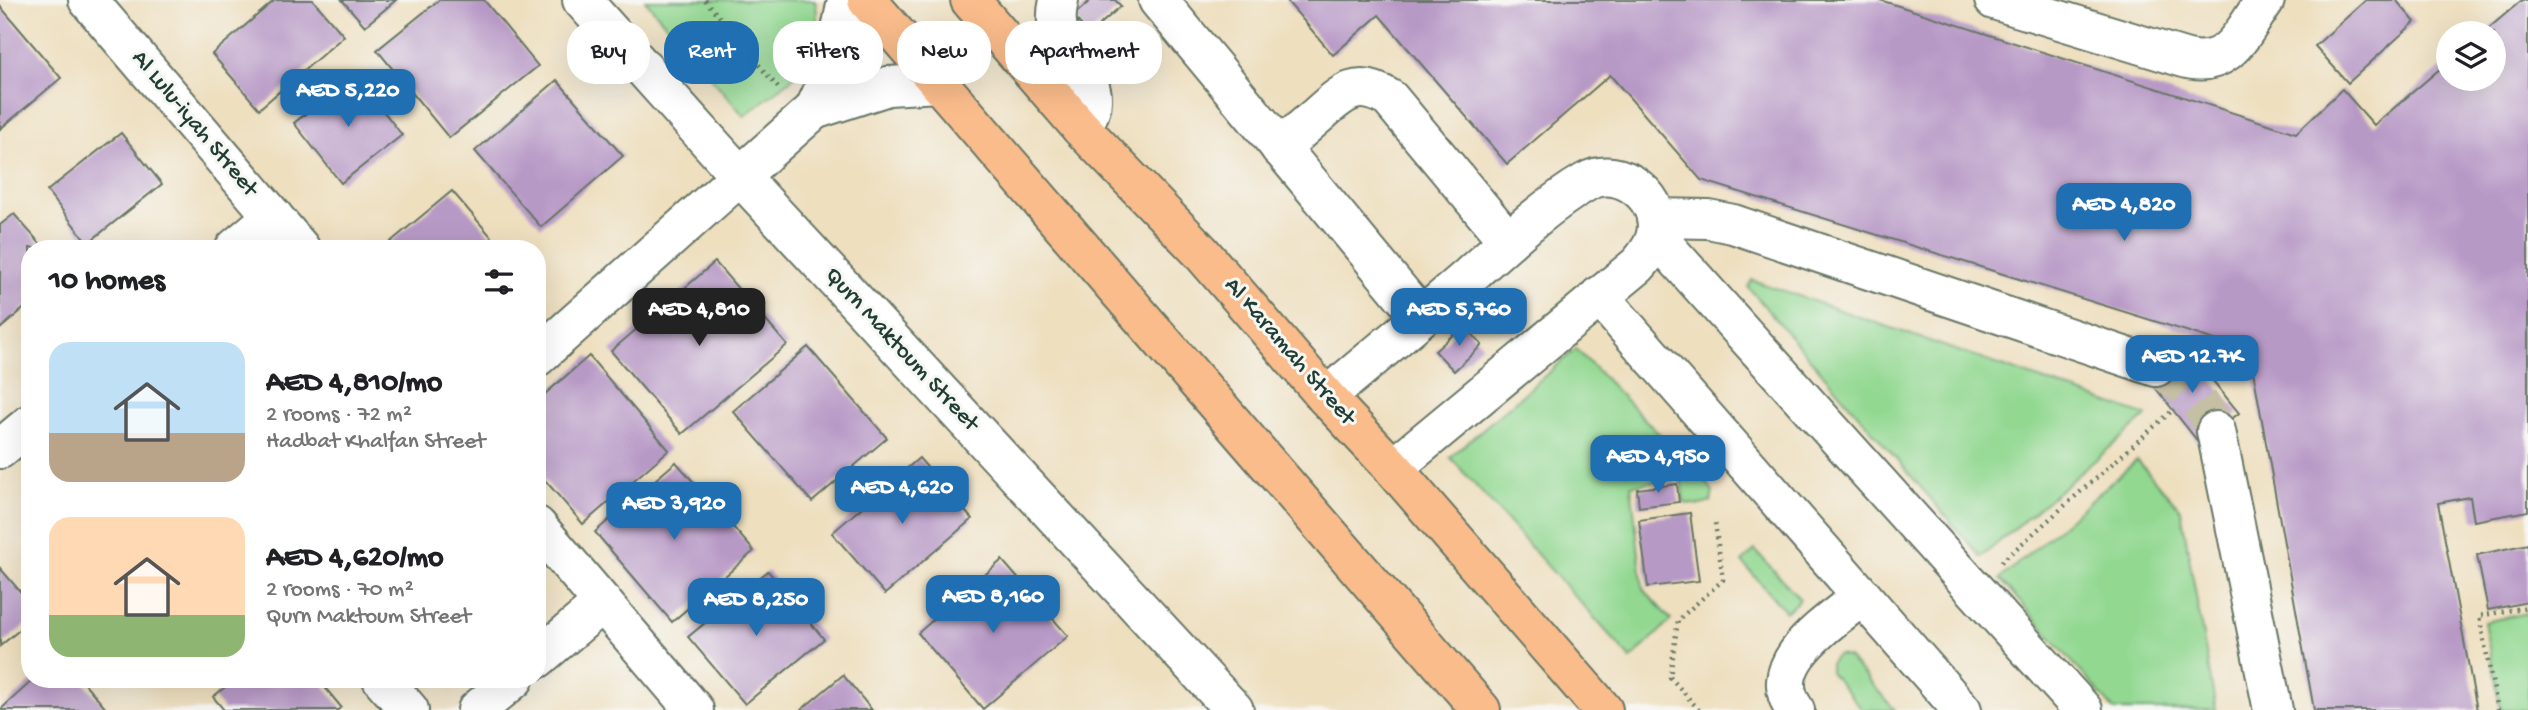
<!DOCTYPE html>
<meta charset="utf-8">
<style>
:root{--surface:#fff;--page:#f6f6f6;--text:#202124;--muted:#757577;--accent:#1f6fb2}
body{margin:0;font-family:"Gochi Hand",sans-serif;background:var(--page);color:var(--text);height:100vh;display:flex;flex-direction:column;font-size:26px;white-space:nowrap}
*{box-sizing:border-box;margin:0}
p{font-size:23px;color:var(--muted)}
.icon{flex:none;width:38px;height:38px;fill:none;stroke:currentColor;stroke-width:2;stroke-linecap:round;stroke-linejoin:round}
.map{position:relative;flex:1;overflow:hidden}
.panel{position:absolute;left:21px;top:240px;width:525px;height:448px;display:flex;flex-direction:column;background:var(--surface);border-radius:28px;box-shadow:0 7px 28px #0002}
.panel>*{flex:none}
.guide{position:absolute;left:567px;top:21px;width:665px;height:63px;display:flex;gap:14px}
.tools{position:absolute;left:2436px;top:21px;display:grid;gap:14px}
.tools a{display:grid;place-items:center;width:70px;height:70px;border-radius:50%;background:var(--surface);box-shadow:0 7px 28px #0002;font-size:35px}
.price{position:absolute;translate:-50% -60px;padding:0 16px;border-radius:14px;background:var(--accent);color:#fff;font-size:23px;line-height:46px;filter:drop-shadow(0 2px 4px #0008)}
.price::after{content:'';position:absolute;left:50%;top:42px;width:21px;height:16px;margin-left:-10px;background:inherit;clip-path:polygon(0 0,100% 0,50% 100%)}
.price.selected{background:#222;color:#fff}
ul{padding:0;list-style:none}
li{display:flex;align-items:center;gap:21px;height:175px;padding:0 28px}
li span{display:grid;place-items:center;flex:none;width:196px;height:140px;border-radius:21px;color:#555}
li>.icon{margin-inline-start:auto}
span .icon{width:84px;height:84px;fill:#fffc;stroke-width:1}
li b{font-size:30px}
h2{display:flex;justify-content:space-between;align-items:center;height:84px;padding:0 28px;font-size:30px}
.tag{padding:0 24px;border-radius:28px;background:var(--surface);box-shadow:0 7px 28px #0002;font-size:24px;line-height:63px}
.tag.selected{background:var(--accent);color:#fff}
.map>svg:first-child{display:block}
.green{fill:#92d891;stroke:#588a62;stroke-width:2}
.building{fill:#b799c6}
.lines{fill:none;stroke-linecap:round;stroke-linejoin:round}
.minor-tunnel{stroke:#c5bfa3;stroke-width:38;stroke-dasharray:38 19;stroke-linecap:butt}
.minor-casing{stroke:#677665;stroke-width:42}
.major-casing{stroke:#677665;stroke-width:42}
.path{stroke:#677665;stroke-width:4.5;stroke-dasharray:2 5;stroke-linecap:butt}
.minor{stroke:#fff;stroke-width:38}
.major{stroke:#fabc8b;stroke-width:38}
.labels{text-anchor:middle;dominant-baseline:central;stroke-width:6;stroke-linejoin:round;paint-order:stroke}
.street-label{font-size:24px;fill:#1f3d34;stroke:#f6f6f2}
</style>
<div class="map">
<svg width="2528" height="710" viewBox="0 0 2528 710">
<rect width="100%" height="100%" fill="#f6f6f2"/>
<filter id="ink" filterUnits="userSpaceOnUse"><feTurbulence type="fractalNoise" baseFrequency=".0143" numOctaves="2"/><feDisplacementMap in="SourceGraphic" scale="14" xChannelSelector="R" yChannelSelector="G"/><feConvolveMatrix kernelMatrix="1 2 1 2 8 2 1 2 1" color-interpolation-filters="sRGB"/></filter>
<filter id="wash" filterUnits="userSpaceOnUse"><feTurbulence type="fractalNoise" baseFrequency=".00686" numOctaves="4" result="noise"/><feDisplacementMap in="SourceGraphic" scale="28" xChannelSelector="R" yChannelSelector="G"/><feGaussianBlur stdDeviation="1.57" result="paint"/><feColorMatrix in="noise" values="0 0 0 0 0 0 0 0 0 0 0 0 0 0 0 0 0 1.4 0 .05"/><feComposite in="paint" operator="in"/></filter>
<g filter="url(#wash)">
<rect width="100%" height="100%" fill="#eedfbf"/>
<g class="green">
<path d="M645 0H815C819 19 818 52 803 68 786 86 763 100 744 116Z"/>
<polygon points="1752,280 2147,416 1981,557 1748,287"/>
<polygon points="1576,349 1707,483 1713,492 1711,502 1701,505 1684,503 1681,479 1631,485 1643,589 1671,620 1631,659 1450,457"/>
<polygon points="2137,460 2181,510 2216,710 2114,710 2000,579"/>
<polygon points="1755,550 1800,599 1786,612 1742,562"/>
<polygon points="2528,613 2528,710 2501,710 2484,622"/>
<polygon points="1838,655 1848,657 1895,710 1863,710 1830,672 1830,662"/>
</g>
<g id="blocks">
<g class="building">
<polygon points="275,0 313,0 344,36 259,109 212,54"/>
<polygon points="342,0 396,0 365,26"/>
<polygon points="439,0 484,0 538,66 449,138 377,50"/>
<polygon points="1091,0 1115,0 1121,6 1089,34 1073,16"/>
<polygon points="1286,0 1880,0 2296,133 2342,89 2374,125 2448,62 2448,79 2494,79 2494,33 2483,33 2522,0 2528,0 2528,511 2474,521 2470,497 2438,503 2477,710 2314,710 2252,365 2220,366 2215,340 1701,180 1610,75 1507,164 1379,15 1333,55"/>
<polygon points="2366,0 2396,0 2415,22 2348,83 2315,46"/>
<polygon points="0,6 61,78 0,129"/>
<polygon points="355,75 402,135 341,183 294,123"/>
<polygon points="557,80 623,156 541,227 475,151"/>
<polygon points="121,133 162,184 88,243 47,191"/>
<polygon points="452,191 501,248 383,248"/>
<polygon points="14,214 44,248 30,248 30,303 0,329 0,225"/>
<polygon points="715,262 787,345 682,434 611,351"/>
<polygon points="1464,325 1482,345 1454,371 1435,351"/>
<polygon points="2184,345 2239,413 2200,444 2146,376"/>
<polygon points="808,347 887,438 812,502 733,411"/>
<polygon points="589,356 669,450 583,524 537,471 537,401"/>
<polygon points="919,458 972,519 885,594 832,533"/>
<polygon points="676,462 754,551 672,622 595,532"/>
<polygon points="1677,484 1679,502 1639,507 1637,489"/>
<polygon points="1690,513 1699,581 1648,587 1639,520"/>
<polygon points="2528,544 2528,602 2488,610 2477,555"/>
<polygon points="1002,560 1068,636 983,709 918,633"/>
<polygon points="0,568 30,603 30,621 0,646"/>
<polygon points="768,571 824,639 745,704 688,637"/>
<polygon points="843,675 872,710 801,710"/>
<polygon points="34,679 81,679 107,710 0,710"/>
<polygon points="235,679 318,679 341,707 338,710 224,710 213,697"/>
</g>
</g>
</g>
<g filter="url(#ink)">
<use href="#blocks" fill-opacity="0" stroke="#677665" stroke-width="2"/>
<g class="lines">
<path class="minor-tunnel" d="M2156 367C2185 383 2202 401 2216 431"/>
<g class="minor-casing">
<g id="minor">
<polyline points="88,0 300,248"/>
<polyline points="582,0 740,176 1234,710"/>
<path d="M1059 0C1056 13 1055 26 1061 38 1075 72 1110 88 1081 128"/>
<polyline points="1158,0 1421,317"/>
<path d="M1994 0 2184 58C2229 71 2243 31 2265 0"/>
<polyline points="814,110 888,86 939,83"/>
<path d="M1280 148C1293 137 1305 126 1318 115 1342 93 1358 78 1390 99L1508 241"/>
<polyline points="1656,218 1708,219 1733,224 2156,367"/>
<polyline points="1656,236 2083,710"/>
<polyline points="235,248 273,216"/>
<polyline points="1599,296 1962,710"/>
<polyline points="537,357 814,110 833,69 847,0"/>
<path d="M1326 397C1374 357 1422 317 1469 276 1504 245 1545 206 1586 182 1620 162 1667 200 1655 238 1652 249 1645 257 1638 265L1393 468"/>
<polyline points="2216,431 2273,710"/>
<polyline points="0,449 30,424"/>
<polyline points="537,526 694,710"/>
<polyline points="537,659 603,603"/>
<polyline points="382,679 409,710"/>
<polyline points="477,710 514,679"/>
<path d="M1795 710C1761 663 1831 622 1862 596"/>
</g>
</g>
<g class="major-casing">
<g id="major">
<polyline points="867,0 1481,710"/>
<polyline points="970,0 1081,128 1200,251 1326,397 1393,468 1603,710"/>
</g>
</g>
<g class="path">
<polyline points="705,0 779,89"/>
<polyline points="2001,562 2173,410"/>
<polyline points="1699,710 1670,677 1678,620 1723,580 1715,523"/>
<polyline points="2498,710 2479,616 2528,607"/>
</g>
<use href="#minor" class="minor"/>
<use href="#major" class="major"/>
</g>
</g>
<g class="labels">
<g class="street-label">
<text transform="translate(194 124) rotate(50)">Al Lulu-iyah Street</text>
<text transform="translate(901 350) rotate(47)">Qurn Maktoum Street</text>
<text transform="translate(1289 352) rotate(49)">Al Karamah Street</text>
</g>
</g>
</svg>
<div class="tools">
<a><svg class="icon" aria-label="layers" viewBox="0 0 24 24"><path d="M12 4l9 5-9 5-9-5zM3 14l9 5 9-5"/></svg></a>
</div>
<b class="price" style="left:348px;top:129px">AED 5,220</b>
<b class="price" style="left:2124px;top:243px">AED 4,820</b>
<b class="price selected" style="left:699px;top:348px">AED 4,810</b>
<b class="price" style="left:1459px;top:348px">AED 5,760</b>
<b class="price" style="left:2192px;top:395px">AED 12.7K</b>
<b class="price" style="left:1658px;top:495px">AED 4,950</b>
<b class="price" style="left:902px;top:526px">AED 4,620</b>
<b class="price" style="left:674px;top:542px">AED 3,920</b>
<b class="price" style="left:993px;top:635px">AED 8,160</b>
<b class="price" style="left:756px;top:638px">AED 8,250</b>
<div class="guide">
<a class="tag">Buy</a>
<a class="tag selected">Rent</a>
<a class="tag">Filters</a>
<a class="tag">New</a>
<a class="tag">Apartment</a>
</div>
<section class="panel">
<h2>10 homes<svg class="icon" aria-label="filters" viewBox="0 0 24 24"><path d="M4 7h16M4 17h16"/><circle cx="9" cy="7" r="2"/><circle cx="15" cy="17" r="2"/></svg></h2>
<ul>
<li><span style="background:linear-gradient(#bfe0f5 65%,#b9a48a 0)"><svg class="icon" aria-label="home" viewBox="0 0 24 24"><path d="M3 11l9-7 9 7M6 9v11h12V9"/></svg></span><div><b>AED 4,810/mo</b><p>2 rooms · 72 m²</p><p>Hadbat Khalfan Street</p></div></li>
<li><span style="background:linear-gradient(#ffd9b3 70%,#8fb573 0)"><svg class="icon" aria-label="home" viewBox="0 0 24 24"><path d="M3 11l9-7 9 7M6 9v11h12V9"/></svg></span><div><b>AED 4,620/mo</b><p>2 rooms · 70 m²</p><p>Qurn Maktoum Street</p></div></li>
</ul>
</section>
</div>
